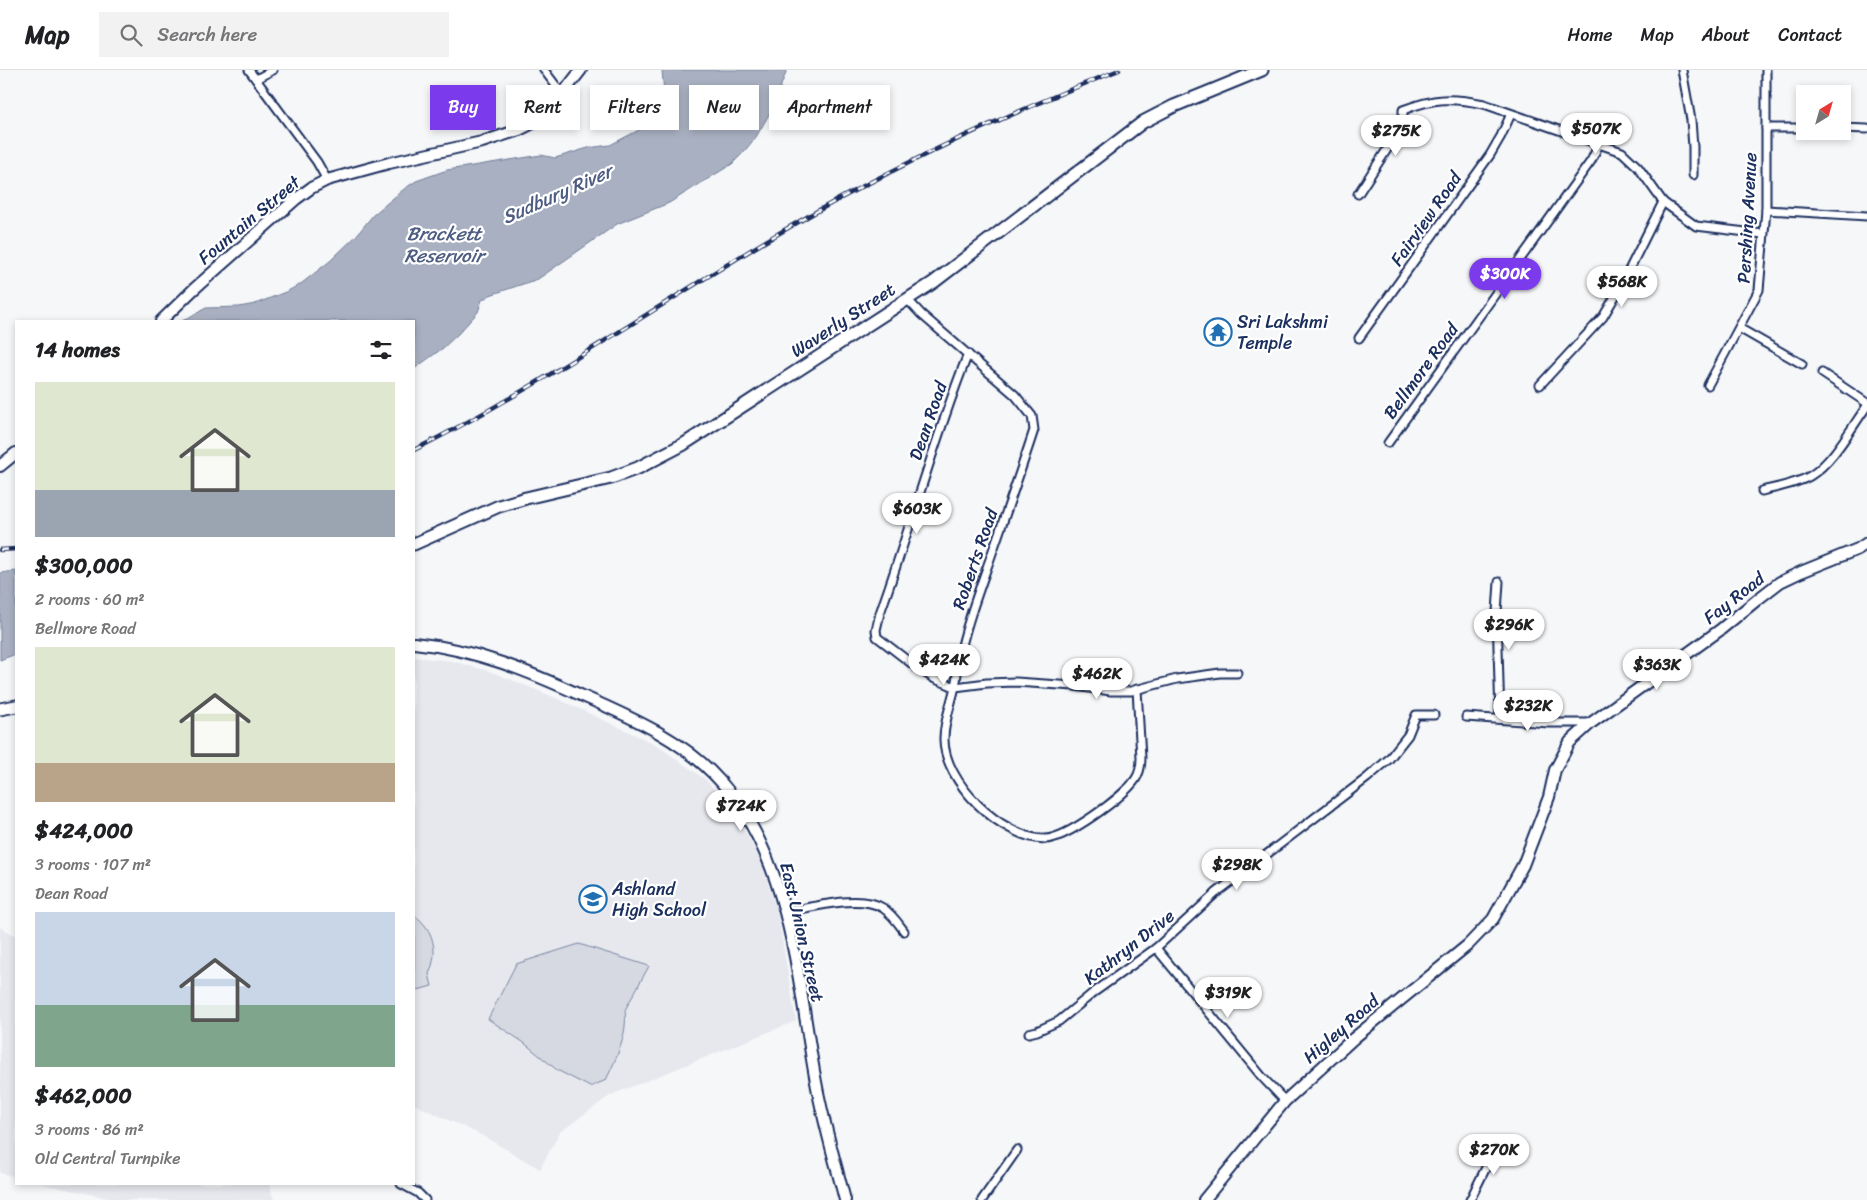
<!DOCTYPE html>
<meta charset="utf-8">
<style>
:root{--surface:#fff;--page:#f2f2f2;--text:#202124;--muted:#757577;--line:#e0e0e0;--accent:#7c3aed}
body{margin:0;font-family:Sriracha,sans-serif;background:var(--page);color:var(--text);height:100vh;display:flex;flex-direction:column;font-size:19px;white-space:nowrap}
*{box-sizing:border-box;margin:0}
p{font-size:16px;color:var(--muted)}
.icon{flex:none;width:28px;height:28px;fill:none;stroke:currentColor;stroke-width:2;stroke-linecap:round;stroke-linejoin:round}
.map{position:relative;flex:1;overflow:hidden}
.details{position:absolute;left:15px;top:250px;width:400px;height:865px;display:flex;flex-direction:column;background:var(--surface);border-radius:0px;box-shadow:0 2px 8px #0003}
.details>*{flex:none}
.banner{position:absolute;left:430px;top:15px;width:475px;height:45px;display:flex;gap:10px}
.needle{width:32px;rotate:37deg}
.fabs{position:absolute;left:1796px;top:15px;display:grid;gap:10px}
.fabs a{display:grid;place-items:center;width:55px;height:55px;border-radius:0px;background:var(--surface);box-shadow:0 2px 8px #0003;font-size:25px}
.price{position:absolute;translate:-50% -42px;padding:0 11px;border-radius:18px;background:#fff;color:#222;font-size:16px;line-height:32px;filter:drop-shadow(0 1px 2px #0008)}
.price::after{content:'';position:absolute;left:50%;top:30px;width:15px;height:11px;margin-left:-8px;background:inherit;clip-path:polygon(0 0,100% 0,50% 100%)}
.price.selected{background:var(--accent);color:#fff}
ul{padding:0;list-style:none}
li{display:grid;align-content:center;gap:10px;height:265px;padding:0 20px}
li span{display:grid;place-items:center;height:155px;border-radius:0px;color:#555}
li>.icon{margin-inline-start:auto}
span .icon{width:90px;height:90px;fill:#fffc;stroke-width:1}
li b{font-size:21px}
h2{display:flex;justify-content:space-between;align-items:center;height:60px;padding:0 20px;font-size:21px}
.pill{padding:0 18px;border-radius:0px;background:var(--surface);box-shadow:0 2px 8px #0003;font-size:18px;line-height:45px}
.pill.selected{background:var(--accent);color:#fff}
header{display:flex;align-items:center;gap:30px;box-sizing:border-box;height:70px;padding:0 25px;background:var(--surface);border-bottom:1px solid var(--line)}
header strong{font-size:24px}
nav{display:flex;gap:28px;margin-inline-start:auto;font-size:18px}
.search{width:350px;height:45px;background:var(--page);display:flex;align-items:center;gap:12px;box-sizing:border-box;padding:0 18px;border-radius:0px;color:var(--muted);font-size:19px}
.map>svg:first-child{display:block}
.built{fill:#e6e8ee}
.green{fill:#d6d9e2;stroke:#7884a0}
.water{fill:#a9b0c1;stroke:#707c99}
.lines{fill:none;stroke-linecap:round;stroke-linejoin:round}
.street-casing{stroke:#1b2f5e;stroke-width:11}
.secondary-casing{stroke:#1b2f5e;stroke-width:14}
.primary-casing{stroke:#1b2f5e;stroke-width:15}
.street{stroke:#fff;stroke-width:7}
.secondary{stroke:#fff;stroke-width:10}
.primary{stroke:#fff;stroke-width:11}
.rail-casing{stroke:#1b2f5e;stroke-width:4.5}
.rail{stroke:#fff;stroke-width:2.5;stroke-dasharray:8;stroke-linecap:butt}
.labels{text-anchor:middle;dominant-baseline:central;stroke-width:4.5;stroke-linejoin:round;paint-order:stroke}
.street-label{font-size:18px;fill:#1b2f5e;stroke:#fff}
.poi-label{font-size:18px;fill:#1b2f5e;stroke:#fff;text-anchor:start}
.water-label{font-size:19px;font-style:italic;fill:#4d5c81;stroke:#fff}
</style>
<header>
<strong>Map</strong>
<div class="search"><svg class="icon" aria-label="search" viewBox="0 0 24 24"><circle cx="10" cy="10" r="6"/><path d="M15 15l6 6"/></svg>Search here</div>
<nav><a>Home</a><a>Map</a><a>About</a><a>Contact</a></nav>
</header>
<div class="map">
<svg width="1867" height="1130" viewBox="0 0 1867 1130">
<rect width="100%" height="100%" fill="#f6f7f9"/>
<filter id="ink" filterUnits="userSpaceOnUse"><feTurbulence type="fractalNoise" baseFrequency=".02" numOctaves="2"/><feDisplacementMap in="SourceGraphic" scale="10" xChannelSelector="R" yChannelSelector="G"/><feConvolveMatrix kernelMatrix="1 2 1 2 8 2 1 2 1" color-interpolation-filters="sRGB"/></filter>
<g filter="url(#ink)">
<g class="built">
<polygon points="414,587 452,591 492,602 556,628 655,674 706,710 726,733 745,761 761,791 778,845 796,951 611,1025 560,1062 540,1099 483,1066 414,1034"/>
<polygon points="0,857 16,866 16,1107 0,1103"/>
<polygon points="42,1114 269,1114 274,1130 118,1130"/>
</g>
<g class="green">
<path d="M414 845C434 859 439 882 429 904L432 916 414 921Z"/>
<path d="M579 874 649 896 625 940C628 965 616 989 606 1010L590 1017 557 1000 523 972 488 949 516 894Z"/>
</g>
<g class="water">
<polygon points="662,0 787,0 771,41 756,67 742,84 732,94 669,133 617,154 538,209 490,225 482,230 478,242 458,264 443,278 414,299 414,251 182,251 206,238 239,237 255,234 288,221 302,213 330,191 356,166 373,145 404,119 416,111 447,100 541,85 555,88 588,78 610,75 660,49 664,42 665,35"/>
<polygon points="16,501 16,584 0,590 0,503"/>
</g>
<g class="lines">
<g class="street-casing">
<g id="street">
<polyline points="249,0 317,92 327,110"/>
<polyline points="544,0 563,25"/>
<polyline points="1682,0 1691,50 1693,77 1693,105"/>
<polyline points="256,9 273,0"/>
<polyline points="1766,58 1805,58"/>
<polyline points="1842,58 1867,59"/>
<path d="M1358 124 1399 61 1403 51V40C1434 28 1451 27 1484 34L1622 82 1638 97 1663 132 1696 156 1763 164"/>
<polyline points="1766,140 1867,146"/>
<path d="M908 230 921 244 1015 325 1032 346 1034 360C1020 403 1005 446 990 489 978 523 965 558 958 593 957 601 957 609 955 616 952 633 944 650 944 668 943 712 1002 768 1045 769 1066 769 1123 727 1135 710 1140 703 1141 697 1141 688L1137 619"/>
<polyline points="1739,258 1802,294"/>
<polyline points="1359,268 1490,85 1501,66 1511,44"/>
<path d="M968 284C934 369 911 457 880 543L876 560 877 567 916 597 935 609 955 617 987 613 1016 612 1074 616 1111 621H1131L1177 609 1220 603H1237"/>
<polyline points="1822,303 1867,333"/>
<polyline points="1540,315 1603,247 1620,218 1663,132"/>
<polyline points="1708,315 1759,220 1766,140 1766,0"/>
<polyline points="1388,373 1591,91 1599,74"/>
<path d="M1762 421C1778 417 1796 414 1810 406 1833 392 1851 358 1867 336"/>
<polyline points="1499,512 1497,542 1500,649"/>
<polyline points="1466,647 1549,653 1591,653"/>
<path d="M784 842C811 838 860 823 883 838 892 844 898 853 904 861"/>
<polyline points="1156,878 1263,1008 1285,1031"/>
<polyline points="1029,963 1037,961 1059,951 1093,923 1156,878 1216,823 1367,708 1389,689 1408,665 1416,645 1434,645"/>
<polyline points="401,1114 418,1123 425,1130"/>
<polyline points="982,1130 1017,1080"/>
<polyline points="1470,1130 1498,1073"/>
</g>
</g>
<g class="secondary-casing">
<g id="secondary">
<polyline points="161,251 194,219 296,129 311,118 327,110 389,93 482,72 519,60 535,52 550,40 581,0"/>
<polyline points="0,396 16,383"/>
<path d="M414 573C475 579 530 602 585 627 635 649 685 671 721 712 792 792 797 911 816 1012 823 1051 835 1091 845 1130"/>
<polyline points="1204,1130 1285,1031 1354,968 1468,875 1493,849 1523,795 1549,727 1555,700 1570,672 1591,653 1720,560 1758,529 1780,512 1801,502 1858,479 1867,473"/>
</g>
</g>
<g class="primary-casing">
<g id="primary">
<polyline points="414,474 499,436 526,428 611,408 638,398 684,374 934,212 1143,52 1174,36 1262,0"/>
<polyline points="0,639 16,636"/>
</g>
</g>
<use href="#street" class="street"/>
<use href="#secondary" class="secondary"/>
<use href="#primary" class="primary"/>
<g class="rail-casing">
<g id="rail">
<path d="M414 380C544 315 663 231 788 158 895 95 1005 45 1119 0"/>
<polyline points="0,480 16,479"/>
</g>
</g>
<use href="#rail" class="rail"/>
</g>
</g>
<defs>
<g id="temple-ring" transform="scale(1.4375)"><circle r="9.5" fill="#fff" stroke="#1f6fb2" stroke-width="1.5"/><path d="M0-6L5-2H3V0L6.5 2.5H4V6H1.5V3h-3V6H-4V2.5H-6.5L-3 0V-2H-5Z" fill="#1f6fb2"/></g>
<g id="school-ring" transform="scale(1.4375)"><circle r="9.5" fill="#fff" stroke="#1f6fb2" stroke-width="1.5"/><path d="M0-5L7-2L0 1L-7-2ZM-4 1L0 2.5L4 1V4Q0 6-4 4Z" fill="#1f6fb2"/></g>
</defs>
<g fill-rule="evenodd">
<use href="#temple-ring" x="1218" y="262"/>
<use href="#school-ring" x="593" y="829"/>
</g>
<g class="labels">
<g class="street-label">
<text transform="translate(1747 148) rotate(-87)">Pershing Avenue</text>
<text transform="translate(1426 149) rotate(-55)">Fairview Road</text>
<text transform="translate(249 150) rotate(-40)">Fountain Street</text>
<text transform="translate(843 250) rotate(-33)">Waverly Street</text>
<text transform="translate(1421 301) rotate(-54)">Bellmore Road</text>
<text transform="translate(928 351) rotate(-71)">Dean Road</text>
<text transform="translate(975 489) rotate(-71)">Roberts Road</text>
<text transform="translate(1734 528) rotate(-38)">Fay Road</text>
<text transform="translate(802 862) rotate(77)">East Union Street</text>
<text transform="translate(1129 877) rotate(-38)">Kathryn Drive</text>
<text transform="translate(1341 959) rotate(-41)">Higley Road</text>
</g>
<g class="poi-label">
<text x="1237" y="252">Sri Lakshmi<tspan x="1237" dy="21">Temple</tspan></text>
<text x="612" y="819">Ashland<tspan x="612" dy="21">High School</tspan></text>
</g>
<g class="water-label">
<text transform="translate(557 124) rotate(-24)">Sudbury River</text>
<text x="444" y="163">Brackett<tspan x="444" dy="22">Reservoir</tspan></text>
</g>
</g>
</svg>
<div class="fabs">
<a><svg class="needle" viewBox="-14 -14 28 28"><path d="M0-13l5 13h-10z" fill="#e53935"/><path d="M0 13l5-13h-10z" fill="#757577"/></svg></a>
</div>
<b class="price" style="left:1596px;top:85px">$507K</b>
<b class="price" style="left:1396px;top:87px">$275K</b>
<b class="price selected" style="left:1505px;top:230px">$300K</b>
<b class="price" style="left:1622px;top:238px">$568K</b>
<b class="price" style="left:917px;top:465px">$603K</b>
<b class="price" style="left:1509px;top:581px">$296K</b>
<b class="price" style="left:944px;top:616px">$424K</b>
<b class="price" style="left:1657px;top:621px">$363K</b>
<b class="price" style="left:1097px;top:630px">$462K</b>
<b class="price" style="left:1528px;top:662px">$232K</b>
<b class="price" style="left:741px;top:762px">$724K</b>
<b class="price" style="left:1237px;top:821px">$298K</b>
<b class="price" style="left:1228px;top:949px">$319K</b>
<b class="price" style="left:1494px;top:1106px">$270K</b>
<div class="banner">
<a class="pill selected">Buy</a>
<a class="pill">Rent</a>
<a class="pill">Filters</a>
<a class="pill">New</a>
<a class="pill">Apartment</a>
</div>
<section class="details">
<h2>14 homes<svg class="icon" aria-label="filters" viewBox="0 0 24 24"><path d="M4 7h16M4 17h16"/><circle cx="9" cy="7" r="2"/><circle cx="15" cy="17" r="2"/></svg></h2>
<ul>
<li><span style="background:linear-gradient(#dfe7d0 70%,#9aa5b1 0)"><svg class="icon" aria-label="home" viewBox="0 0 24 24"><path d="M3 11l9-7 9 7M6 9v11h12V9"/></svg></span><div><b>$300,000</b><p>2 rooms · 60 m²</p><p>Bellmore Road</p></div></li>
<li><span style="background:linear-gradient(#dfe7d0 75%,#b9a48a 0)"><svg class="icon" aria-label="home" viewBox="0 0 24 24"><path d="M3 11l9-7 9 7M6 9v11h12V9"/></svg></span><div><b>$424,000</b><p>3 rooms · 107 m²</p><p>Dean Road</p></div></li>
<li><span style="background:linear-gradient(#c9d6e8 60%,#7fa58c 0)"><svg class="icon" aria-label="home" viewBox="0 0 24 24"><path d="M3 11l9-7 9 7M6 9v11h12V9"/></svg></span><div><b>$462,000</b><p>3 rooms · 86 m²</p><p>Old Central Turnpike</p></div></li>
</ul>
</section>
</div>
